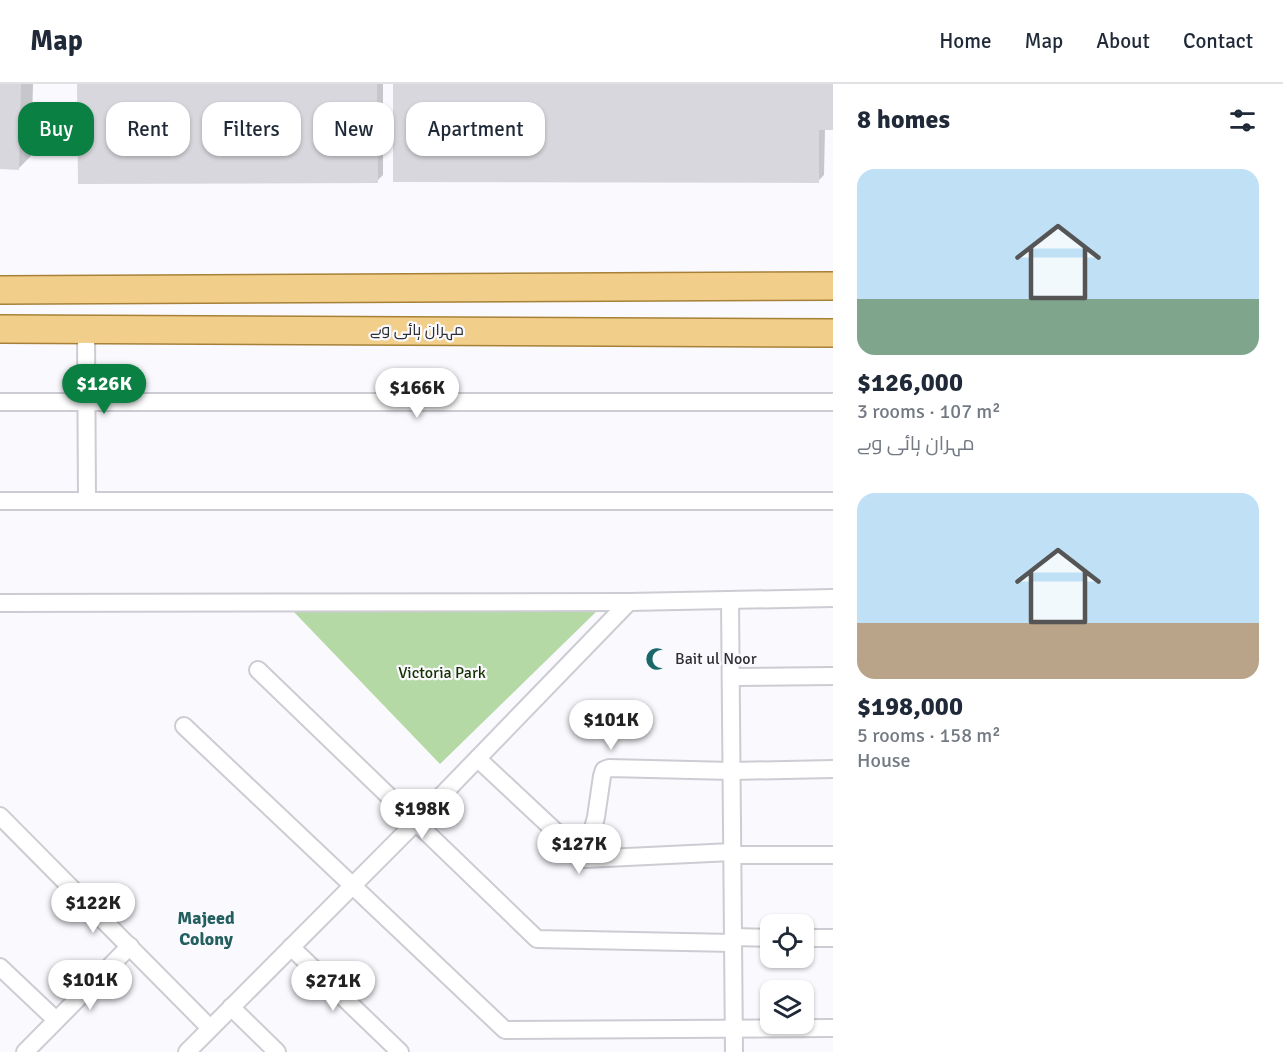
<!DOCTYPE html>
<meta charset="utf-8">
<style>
:root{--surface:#fff;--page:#f2f2f3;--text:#1f2937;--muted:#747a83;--line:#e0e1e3;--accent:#0b8043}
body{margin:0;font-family:Signika,Cairo,sans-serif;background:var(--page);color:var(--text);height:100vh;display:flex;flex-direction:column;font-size:22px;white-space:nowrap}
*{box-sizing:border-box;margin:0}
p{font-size:20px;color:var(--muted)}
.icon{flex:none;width:33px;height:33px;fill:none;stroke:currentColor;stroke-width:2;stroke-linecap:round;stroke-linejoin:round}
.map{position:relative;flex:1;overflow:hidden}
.side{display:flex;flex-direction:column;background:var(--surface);width:450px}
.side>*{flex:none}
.top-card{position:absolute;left:18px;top:18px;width:570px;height:54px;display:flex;gap:12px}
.buttons{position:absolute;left:760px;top:830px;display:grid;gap:12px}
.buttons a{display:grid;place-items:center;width:54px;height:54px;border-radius:12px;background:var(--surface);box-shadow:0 2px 4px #0004;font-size:30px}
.price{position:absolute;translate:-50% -51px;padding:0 14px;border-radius:21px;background:#fff;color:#222;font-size:20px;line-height:39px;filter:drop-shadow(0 2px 3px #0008)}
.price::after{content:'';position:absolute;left:50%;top:36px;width:18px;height:14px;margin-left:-9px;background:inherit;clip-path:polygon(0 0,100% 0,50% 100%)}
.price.selected{background:var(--accent);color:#fff}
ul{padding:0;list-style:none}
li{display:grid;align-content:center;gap:12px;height:318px;padding:0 24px}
li span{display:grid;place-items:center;height:186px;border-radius:18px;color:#555}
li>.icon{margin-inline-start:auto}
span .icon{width:108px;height:108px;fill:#fffc;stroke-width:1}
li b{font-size:26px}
h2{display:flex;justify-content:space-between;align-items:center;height:72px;padding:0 24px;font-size:26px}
.pill{padding:0 21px;border-radius:18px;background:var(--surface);box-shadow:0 2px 4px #0004;font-size:21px;line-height:54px}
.pill.selected{background:var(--accent);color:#fff}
header{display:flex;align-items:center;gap:36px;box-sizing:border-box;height:84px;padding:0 30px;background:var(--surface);border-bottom:2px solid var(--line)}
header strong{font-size:28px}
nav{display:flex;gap:33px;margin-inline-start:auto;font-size:21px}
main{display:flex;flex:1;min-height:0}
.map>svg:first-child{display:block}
.green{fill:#b5d9a4}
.shadow{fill:#0003}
.building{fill:#d7d7dd}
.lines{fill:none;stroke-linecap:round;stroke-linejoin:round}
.street-casing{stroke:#ccccd3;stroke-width:20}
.primary-casing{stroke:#a78138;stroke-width:30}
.street{stroke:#fff;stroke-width:16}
.primary{stroke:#f1ce8a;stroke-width:27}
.labels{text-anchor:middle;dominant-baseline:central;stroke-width:4.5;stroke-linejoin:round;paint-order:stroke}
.street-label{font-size:16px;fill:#2f2f31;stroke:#f9f9fe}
.poi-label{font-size:16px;fill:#2f2f31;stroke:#f9f9fe;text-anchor:start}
.park-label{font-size:16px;fill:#153101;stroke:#f9f9fe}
.neighbourhood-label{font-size:18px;font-weight:bold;fill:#245f60;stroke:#f9f9fe}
</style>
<header>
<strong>Map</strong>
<nav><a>Home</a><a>Map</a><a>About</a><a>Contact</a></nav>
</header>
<main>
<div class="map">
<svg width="833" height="968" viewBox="0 0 833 968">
<rect width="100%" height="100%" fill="#f9f9fe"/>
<polygon class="green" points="599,525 440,680 292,526"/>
<g class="shadow">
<polygon points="0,0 33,0 31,72 19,84 0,84"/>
<polygon points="79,0 383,0 383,91 377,97"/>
<polygon points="394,0 833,0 833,44 825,45 824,91 818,97"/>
</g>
<g class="building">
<polygon points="0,0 21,0 19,86 0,85"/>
<polygon points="77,0 377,0 378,99 78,100"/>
<polygon points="393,0 833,0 833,46 819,46 819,99 393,98"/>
</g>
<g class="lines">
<g class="street-casing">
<g id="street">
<polyline points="86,245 87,417"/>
<polyline points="0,318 833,318"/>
<polyline points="0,417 833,417"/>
<polyline points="730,516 734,968"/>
<polyline points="0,519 629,518 833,514"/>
<polyline points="258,586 537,855 733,859"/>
<polyline points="731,593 833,592"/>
<polyline points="184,642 505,946 833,944"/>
<polyline points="478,675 585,775 732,768"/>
<polyline points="0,732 210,944"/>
<polyline points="732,771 833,771"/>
<polyline points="585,775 596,733 602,692 604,686 609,684 732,687 833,685"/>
<polyline points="733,853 771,854"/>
<polyline points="804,854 833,854"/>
<polyline points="291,863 400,968"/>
<polyline points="0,883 56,936"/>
<polyline points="231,923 277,968"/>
<polyline points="25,968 130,862"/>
<polyline points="187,968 416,738 629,518"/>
</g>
</g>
<g class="primary-casing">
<g id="primary">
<polyline points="0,206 833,202"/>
<polyline points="0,245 833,249"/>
</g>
</g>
<use href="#street" class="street"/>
<use href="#primary" class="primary"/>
</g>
<defs>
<g id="mosque-bare" transform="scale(1.8)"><path d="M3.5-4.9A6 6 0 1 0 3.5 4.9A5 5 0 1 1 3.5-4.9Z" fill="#1a686a" stroke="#f9f9fe" stroke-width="2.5" paint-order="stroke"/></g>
</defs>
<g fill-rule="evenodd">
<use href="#mosque-bare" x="657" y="575"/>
</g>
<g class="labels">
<g class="street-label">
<text x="417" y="246">مہران ہائی وے</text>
</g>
<g class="poi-label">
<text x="675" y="575">Bait ul Noor</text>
</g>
<g class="park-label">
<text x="442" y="589">Victoria Park</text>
</g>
<g class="neighbourhood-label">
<text x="206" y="834">Majeed<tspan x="206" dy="21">Colony</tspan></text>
</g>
</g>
</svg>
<div class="buttons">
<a><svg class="icon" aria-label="locate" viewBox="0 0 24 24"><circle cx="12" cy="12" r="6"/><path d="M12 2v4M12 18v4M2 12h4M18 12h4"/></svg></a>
<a><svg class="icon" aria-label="layers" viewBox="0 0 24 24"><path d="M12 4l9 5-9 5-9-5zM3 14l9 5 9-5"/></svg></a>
</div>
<b class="price selected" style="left:104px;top:331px">$126K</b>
<b class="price" style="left:417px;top:335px">$166K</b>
<b class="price" style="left:611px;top:667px">$101K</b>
<b class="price" style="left:422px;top:756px">$198K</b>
<b class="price" style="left:579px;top:791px">$127K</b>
<b class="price" style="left:93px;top:850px">$122K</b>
<b class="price" style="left:90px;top:927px">$101K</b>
<b class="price" style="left:333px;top:928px">$271K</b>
<div class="top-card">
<a class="pill selected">Buy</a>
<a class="pill">Rent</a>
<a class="pill">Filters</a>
<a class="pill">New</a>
<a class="pill">Apartment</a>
</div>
</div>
<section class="side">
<h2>8 homes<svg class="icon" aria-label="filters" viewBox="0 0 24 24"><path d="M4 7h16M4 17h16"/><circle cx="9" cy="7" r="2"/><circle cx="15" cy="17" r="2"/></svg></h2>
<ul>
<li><span style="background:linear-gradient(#bfe0f5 70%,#7fa58c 0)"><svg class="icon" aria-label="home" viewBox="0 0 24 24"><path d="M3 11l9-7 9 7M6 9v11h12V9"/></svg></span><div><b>$126,000</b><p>3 rooms · 107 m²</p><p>مہران ہائی وے</p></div></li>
<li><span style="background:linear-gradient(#bfe0f5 70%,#b9a48a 0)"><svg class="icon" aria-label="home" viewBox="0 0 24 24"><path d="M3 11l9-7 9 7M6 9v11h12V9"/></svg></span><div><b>$198,000</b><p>5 rooms · 158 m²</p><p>House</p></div></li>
</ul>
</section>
</main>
